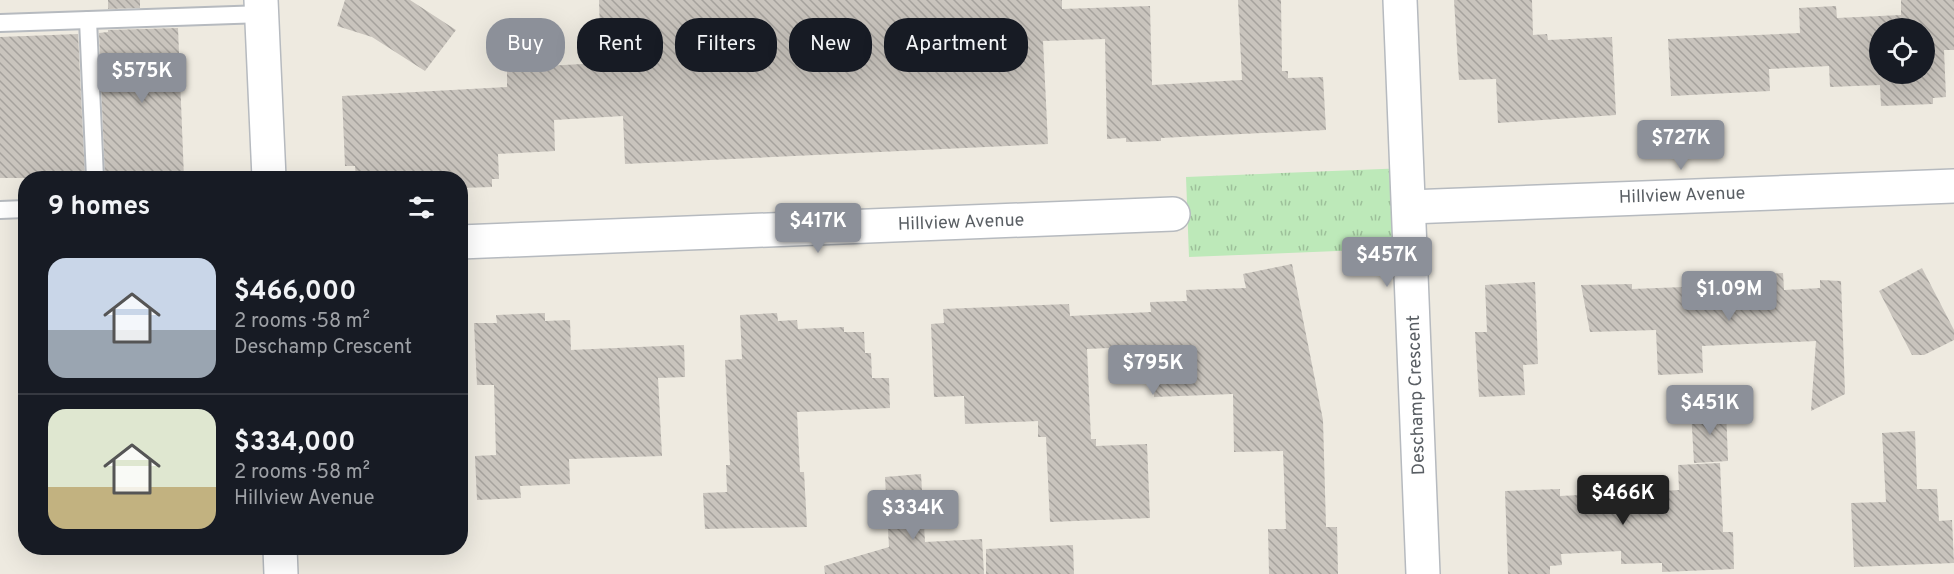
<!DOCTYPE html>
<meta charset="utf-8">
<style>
:root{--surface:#171b24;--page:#20242c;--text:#f1f3f6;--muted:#9ea1a6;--line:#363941;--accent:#8c9099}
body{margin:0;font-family:Overpass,sans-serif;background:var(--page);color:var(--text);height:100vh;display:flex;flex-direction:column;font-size:22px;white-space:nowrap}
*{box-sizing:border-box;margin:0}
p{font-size:20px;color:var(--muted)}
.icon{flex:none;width:33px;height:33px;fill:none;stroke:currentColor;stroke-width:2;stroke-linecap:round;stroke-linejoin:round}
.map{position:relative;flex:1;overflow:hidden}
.panel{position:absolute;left:18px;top:171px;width:450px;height:384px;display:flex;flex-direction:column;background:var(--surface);border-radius:24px;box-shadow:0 6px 24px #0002}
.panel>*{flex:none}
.top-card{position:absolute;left:486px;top:18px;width:570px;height:54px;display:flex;gap:12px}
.fabs{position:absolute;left:1869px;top:18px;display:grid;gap:12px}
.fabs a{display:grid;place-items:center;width:66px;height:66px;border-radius:50%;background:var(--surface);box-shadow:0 6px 24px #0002;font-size:30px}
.price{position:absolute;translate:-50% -51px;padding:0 14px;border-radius:6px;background:var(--accent);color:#fff;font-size:20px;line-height:39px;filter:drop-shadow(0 2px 3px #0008)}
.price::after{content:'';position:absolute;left:50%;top:36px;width:18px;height:14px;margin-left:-9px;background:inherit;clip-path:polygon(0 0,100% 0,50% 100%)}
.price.selected{background:#222;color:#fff}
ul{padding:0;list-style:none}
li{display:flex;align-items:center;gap:18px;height:150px;padding:0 30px}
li+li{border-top:2px solid var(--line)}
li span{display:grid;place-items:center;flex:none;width:168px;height:120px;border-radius:18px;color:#555}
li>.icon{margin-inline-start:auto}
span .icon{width:72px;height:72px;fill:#fffc;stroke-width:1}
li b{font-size:26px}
h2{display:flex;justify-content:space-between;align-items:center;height:72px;padding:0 30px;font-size:26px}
.pill{padding:0 21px;border-radius:24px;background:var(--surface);box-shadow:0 6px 24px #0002;font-size:21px;line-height:54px}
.pill.selected{background:var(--accent);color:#fff}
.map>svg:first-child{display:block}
.park{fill:url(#park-tufts)}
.building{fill:url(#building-back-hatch);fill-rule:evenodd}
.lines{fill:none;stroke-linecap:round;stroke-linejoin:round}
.service-casing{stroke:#b6babf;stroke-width:20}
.minor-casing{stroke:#b6babf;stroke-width:36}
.service{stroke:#fff;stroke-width:16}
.minor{stroke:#fff;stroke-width:33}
.labels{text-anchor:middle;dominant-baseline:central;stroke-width:4.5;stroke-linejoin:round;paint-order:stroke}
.street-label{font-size:18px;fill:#595e63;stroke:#fff}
</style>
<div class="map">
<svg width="1954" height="574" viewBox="0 0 1954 574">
<defs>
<pattern id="park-tufts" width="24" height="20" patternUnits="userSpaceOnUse" patternTransform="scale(1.5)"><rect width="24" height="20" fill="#bde9b9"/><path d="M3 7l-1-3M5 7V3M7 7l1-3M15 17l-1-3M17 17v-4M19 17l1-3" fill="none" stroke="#9dc09a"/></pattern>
<pattern id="building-back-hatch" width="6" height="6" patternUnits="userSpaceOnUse" patternTransform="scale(1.5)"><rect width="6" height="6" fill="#c9c4bd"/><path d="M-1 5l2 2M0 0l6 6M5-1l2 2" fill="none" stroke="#a6a29d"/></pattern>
</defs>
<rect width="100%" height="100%" fill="#eeeae0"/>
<polygon class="park" points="1407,168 1411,248 1189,257 1186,177"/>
<g class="building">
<polygon points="108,0 140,0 140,8 108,9"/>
<polygon points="345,0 410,0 456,30 425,71 372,37 337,26"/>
<polygon points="599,0 1062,0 1062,9 1150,6 1152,85 1242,80 1238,0 1281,0 1282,71 1288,71 1288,78 1323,77 1326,130 1161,138 1161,141 1126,142 1126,138 1107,139 1105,39 1043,41 1048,144 625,164 623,116 554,120 555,151 498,154 499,179 492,179 492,187 460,188 460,178 356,178 355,166 345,166 342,96 507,87 507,68 601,63"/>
<polygon points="1454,0 1532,0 1533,35 1547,34 1548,40 1612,37 1616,115 1498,123 1496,79 1459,80"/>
<path d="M1901 0H1954V50H1944L1946 97 1933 98V104L1881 106 1880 85 1830 87 1829 66 1769 69 1770 91 1671 96 1668 39 1800 33 1799 8 1836 6 1837 18 1901 15ZM1880 28H1924V74H1880Z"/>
<polygon points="178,28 184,178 105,178 99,33 108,32 108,30"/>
<polygon points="78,34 85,178 0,178 0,37"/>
<polygon points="1292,264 1323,420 1326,527 1337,527 1338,574 1269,574 1268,529 1286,529 1283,451 1234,452 1233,394 1154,397 1152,346 1087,349 1091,439 1096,439 1096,446 1147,444 1150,518 1050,522 1046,437 1038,437 1038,421 965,424 964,396 934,397 931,324 944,323 943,309 1069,304 1070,316 1151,312 1150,302 1187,301 1186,290 1246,288 1243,274"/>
<polygon points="1922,268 1954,330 1954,340 1924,355 1912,355 1879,291"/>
<polygon points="1783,273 1784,290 1820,288 1820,280 1841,281 1845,394 1811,411 1816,341 1702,346 1703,373 1658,375 1656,330 1590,332 1581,285 1632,284 1632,289 1736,285 1735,275"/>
<polygon points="1535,282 1538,364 1523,365 1525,395 1479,397 1475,332 1487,332 1485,285"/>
<polygon points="545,313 545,321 570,320 571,350 684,345 685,377 658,378 662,456 569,459 570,484 520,486 521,498 477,500 475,456 496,455 494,385 477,385 474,323 497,323 496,315"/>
<polygon points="777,313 778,321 797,320 798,329 844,327 844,332 864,332 865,353 871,353 872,378 889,378 890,408 797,412 800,472 804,472 807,527 705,529 703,493 727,492 726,465 730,465 725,360 742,359 740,315"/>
<polygon points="1726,409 1728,461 1694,463 1691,410"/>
<polygon points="1915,431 1917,489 1937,489 1939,521 1952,520 1954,563 1854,567 1851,503 1886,502 1882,433"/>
<polygon points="1720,463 1723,532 1733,532 1734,569 1662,572 1662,563 1621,564 1621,551 1561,554 1562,565 1550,566 1550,574 1508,574 1505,491 1560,489 1560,496 1679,490 1678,465"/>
<polygon points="921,474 925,542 982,539 984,574 825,574 824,566 889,547 885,477"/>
<polygon points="1073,545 1074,574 986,574 986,549"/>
</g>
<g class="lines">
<g class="service-casing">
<g id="service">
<polyline points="88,20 95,178"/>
<polyline points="0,23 262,14"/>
<polyline points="0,210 26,209"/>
</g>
</g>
<g class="minor-casing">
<g id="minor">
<polyline points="261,0 269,178"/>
<polyline points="1400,0 1423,574"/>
<polyline points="1409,207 1954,186"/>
<polyline points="460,242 1173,214"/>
<polyline points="280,548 281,574"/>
</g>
</g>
<use href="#service" class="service"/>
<use href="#minor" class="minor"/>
</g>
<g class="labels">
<g class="street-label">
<text transform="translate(1682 196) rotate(-2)">Hillview Avenue</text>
<text transform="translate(961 223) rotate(-2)">Hillview Avenue</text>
<text transform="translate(1417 395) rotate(-92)">Deschamp Crescent</text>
</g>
</g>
</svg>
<div class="fabs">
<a><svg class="icon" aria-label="locate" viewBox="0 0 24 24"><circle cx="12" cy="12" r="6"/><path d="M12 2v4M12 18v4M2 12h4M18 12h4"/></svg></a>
</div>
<b class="price" style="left:142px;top:104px">$575K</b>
<b class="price" style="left:1681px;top:171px">$727K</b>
<b class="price" style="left:818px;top:254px">$417K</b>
<b class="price" style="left:1387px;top:288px">$457K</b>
<b class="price" style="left:1729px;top:322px">$1.09M</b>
<b class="price" style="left:1153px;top:396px">$795K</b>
<b class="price" style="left:1710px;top:436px">$451K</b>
<b class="price selected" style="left:1623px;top:526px">$466K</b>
<b class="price" style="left:913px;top:541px">$334K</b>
<div class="top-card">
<a class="pill selected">Buy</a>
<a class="pill">Rent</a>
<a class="pill">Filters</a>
<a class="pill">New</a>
<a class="pill">Apartment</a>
</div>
<section class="panel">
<h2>9 homes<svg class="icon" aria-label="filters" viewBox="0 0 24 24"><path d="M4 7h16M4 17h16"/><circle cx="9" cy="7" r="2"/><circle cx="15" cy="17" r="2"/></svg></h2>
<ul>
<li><span style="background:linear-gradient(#c9d6e8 60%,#9aa5b1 0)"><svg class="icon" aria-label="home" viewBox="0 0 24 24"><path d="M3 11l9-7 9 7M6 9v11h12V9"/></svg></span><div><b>$466,000</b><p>2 rooms · 58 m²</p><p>Deschamp Crescent</p></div></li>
<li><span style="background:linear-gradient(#dfe7d0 65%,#c2b280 0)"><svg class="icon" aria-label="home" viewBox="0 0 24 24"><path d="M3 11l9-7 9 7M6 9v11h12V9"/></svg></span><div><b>$334,000</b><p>2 rooms · 58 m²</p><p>Hillview Avenue</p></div></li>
</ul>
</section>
</div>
